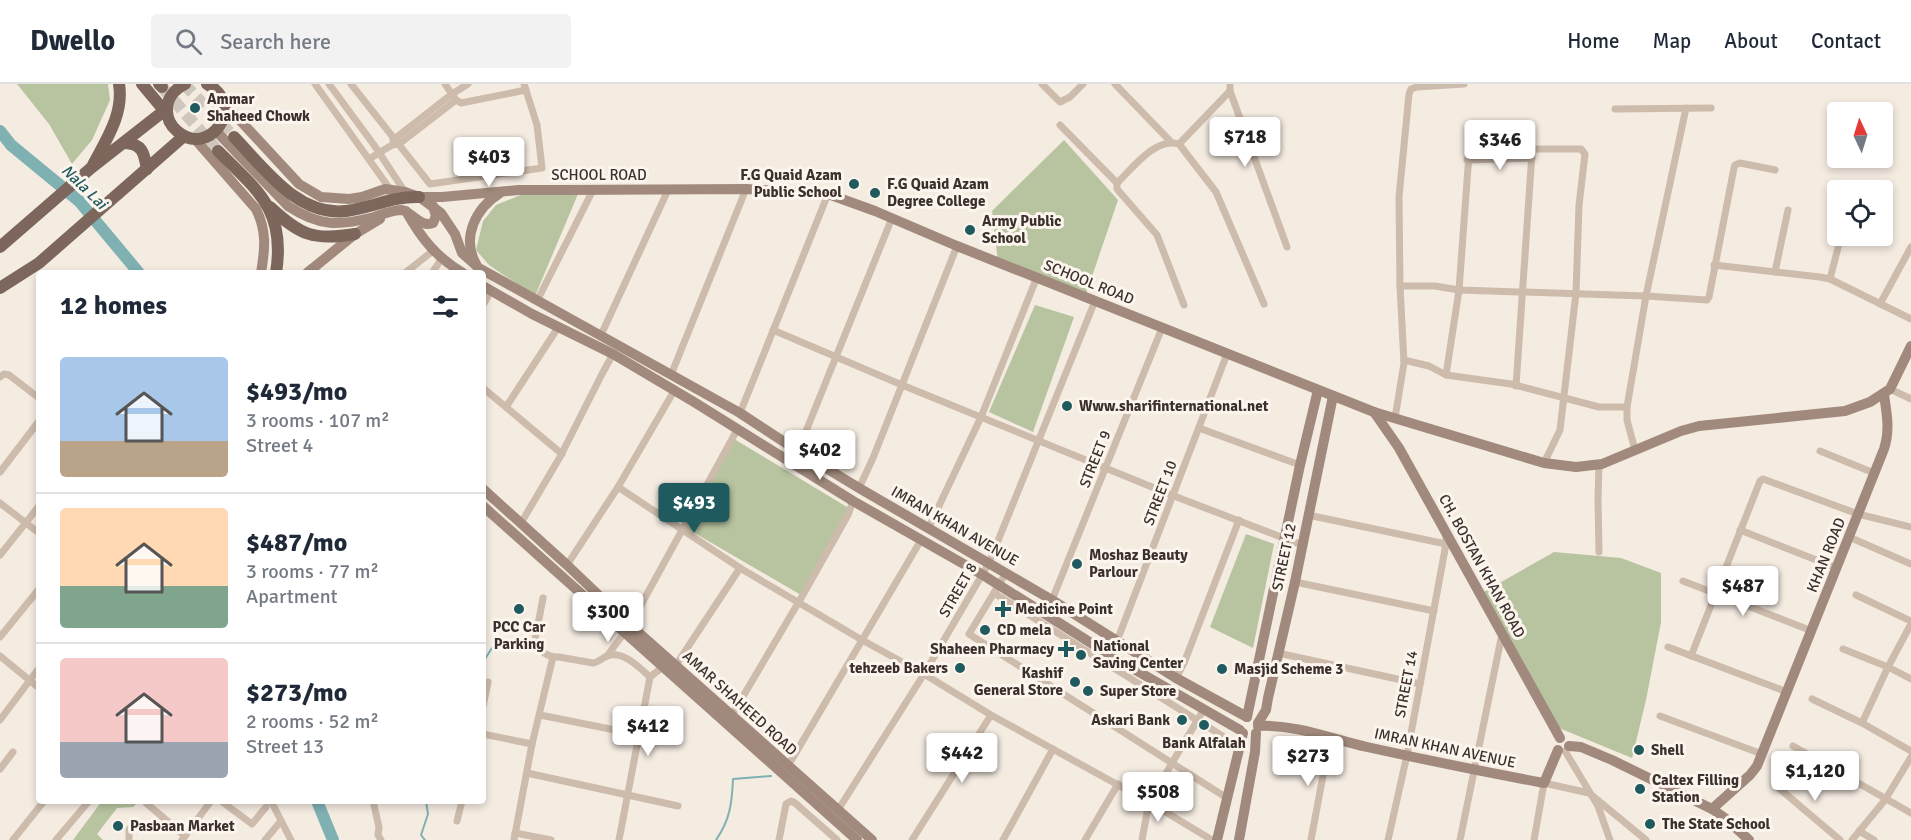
<!DOCTYPE html>
<meta charset="utf-8">
<style>
:root{--surface:#fff;--page:#f2f2f3;--text:#1f2937;--muted:#747a83;--line:#e0e1e3;--accent:#1f5a5e}
body{margin:0;font-family:Signika,sans-serif;background:var(--page);color:var(--text);height:100vh;display:flex;flex-direction:column;font-size:22px;white-space:nowrap}
*{box-sizing:border-box;margin:0}
p{font-size:20px;color:var(--muted)}
.icon{flex:none;width:33px;height:33px;fill:none;stroke:currentColor;stroke-width:2;stroke-linecap:round;stroke-linejoin:round}
.map{position:relative;flex:1;overflow:hidden}
.sheet{position:absolute;left:36px;top:186px;width:450px;height:534px;display:flex;flex-direction:column;background:var(--surface);border-radius:6px;box-shadow:0 3px 9px #0003}
.sheet>*{flex:none}
.needle{width:39px;rotate:356deg}
.buttons{position:absolute;left:1827px;top:18px;display:grid;gap:12px}
.buttons a{display:grid;place-items:center;width:66px;height:66px;border-radius:6px;background:var(--surface);box-shadow:0 3px 9px #0003;font-size:30px}
.price{position:absolute;translate:-50% -51px;padding:0 14px;border-radius:6px;background:#fff;color:#222;font-size:20px;line-height:39px;filter:drop-shadow(0 2px 3px #0008)}
.price::after{content:'';position:absolute;left:50%;top:36px;width:18px;height:14px;margin-left:-9px;background:inherit;clip-path:polygon(0 0,100% 0,50% 100%)}
.price.current{background:var(--accent);color:#fff}
ul{padding:0;list-style:none}
li{display:flex;align-items:center;gap:18px;height:150px;padding:0 24px}
li+li{border-top:2px solid var(--line)}
li span{display:grid;place-items:center;flex:none;width:168px;height:120px;border-radius:6px;color:#555}
li>.icon{margin-inline-start:auto}
span .icon{width:72px;height:72px;fill:#fffc;stroke-width:1}
li b{font-size:26px}
h2{display:flex;justify-content:space-between;align-items:center;height:72px;padding:0 24px;font-size:26px}
header{display:flex;align-items:center;gap:36px;box-sizing:border-box;height:84px;padding:0 30px;background:var(--surface);border-bottom:2px solid var(--line)}
header strong{font-size:28px}
nav{display:flex;gap:33px;margin-inline-start:auto;font-size:21px}
.search{width:420px;height:54px;background:var(--page);display:flex;align-items:center;gap:15px;box-sizing:border-box;padding:0 21px;border-radius:6px;color:var(--muted);font-size:22px}
.map>svg:first-child{display:block}
.green{fill:#b8c4a0}
.lines{fill:none;stroke-linecap:round;stroke-linejoin:round}
.stream{stroke:#7fb0b2;stroke-width:2}
.river{stroke:#7fb0b2;stroke-width:12}
.primary-tunnel{stroke:#cfc6bd;stroke-width:12;stroke-dasharray:12 6;stroke-linecap:butt}
.street{stroke:#cdbbac;stroke-width:7}
.secondary{stroke:#a18a7d;stroke-width:10}
.primary{stroke:#7d675c;stroke-width:12}
.poi-dot{fill:#1f5a5e;stroke:#fbf5ee;stroke-width:2}
.labels{text-anchor:middle;dominant-baseline:central;stroke-width:6;stroke-linejoin:round;paint-order:stroke}
.poi-label{font-size:15px;font-weight:bold;fill:#3b302b;stroke:#fbf5ee;text-anchor:start}
.street-label{font-size:15px;fill:#3b302b;stroke:#fbf5ee}
.water-label{font-size:16px;font-style:italic;fill:#1f5a5e;stroke:#fbf5ee}
</style>
<header>
<strong>Dwello</strong>
<div class="search"><svg class="icon" aria-label="search" viewBox="0 0 24 24"><circle cx="10" cy="10" r="6"/><path d="M15 15l6 6"/></svg>Search here</div>
<nav><a>Home</a><a>Map</a><a>About</a><a>Contact</a></nav>
</header>
<div class="map">
<svg width="1911" height="756" viewBox="0 0 1911 756">
<rect width="100%" height="100%" fill="#f4ebe1"/>
<g class="green">
<polygon points="17,0 108,0 110,16 92,56 72,80 49,40"/>
<polygon points="1064,56 1118,116 1085,213 998,178 992,127"/>
<polygon points="533,106 578,110 535,212 489,181 476,166 483,137 496,121"/>
<polygon points="1035,221 1074,233 1033,348 989,328"/>
<polygon points="734,355 852,426 801,511 686,444"/>
<polygon points="1246,450 1274,460 1253,564 1210,543"/>
<polygon points="1554,468 1621,474 1661,489 1661,538 1646,616 1632,674 1559,644 1480,510"/>
<polygon points="102,717 139,717 133,723 117,724 97,750 103,756 73,756"/>
</g>
<g class="lines">
<g class="stream">
<polyline points="483,578 492,564"/>
<polyline points="425,756 421,751 428,730 426,717"/>
<path d="M716 756C730 736 732 719 733 695L771 692"/>
</g>
<g class="river">
<polyline points="0,47 11,61 79,117 139,189"/>
<polyline points="317,717 333,756"/>
</g>
<g class="primary-tunnel">
<polyline points="184,0 234,53"/>
<polyline points="162,3 218,67"/>
</g>
<g class="street">
<polyline points="315,0 390,105"/>
<polyline points="329,0 374,61 405,108"/>
<polyline points="351,0 430,100 542,84 537,41 524,0"/>
<polyline points="445,0 456,16 461,19 526,6"/>
<polyline points="1042,0 1060,18 1070,13 1083,0"/>
<polyline points="1115,0 1171,58"/>
<polyline points="1230,0 1230,7 1287,163"/>
<polyline points="1615,25 1711,24"/>
<polyline points="1060,41 1117,99 1117,105 1157,151 1184,221"/>
<polyline points="393,56 452,10 468,0"/>
<polyline points="1179,60 1230,7"/>
<polyline points="369,75 392,61 399,60 456,16"/>
<polyline points="1467,76 1532,74"/>
<path d="M1117 99C1133 84 1155 53 1179 60L1216 108 1264 220"/>
<polyline points="1714,181 1820,193 1830,195 1911,235"/>
<polyline points="1775,188 1788,126"/>
<polyline points="405,189 434,166"/>
<polyline points="432,189 442,174"/>
<polyline points="1830,195 1841,152"/>
<polyline points="1400,202 1435,202 1459,206 1646,212 1707,216 1709,213 1734,84 1735,81 1740,79 1775,86"/>
<polyline points="537,217 593,106"/>
<polyline points="1880,220 1911,163"/>
<polyline points="483,221 491,207"/>
<polyline points="773,246 902,301 1174,412 1302,461"/>
<polyline points="601,251 668,106"/>
<polyline points="1404,276 1429,282 1446,291 1511,300 1599,323 1627,323"/>
<polyline points="671,291 746,105"/>
<polyline points="1446,291 1459,206 1471,43"/>
<polyline points="0,293 4,290 9,291 39,314"/>
<polyline points="1516,302 1532,69 1535,65 1581,65 1585,70 1579,121 1576,209 1560,346 1544,379"/>
<polyline points="483,304 562,370"/>
<polyline points="1890,305 1911,315"/>
<polyline points="506,323 559,242"/>
<polyline points="740,329 828,110"/>
<polyline points="1395,334 1404,279 1400,202 1399,113 1409,10 1411,5 1417,3 1464,0"/>
<polyline points="1199,344 1300,381"/>
<polyline points="1635,366 1627,336 1627,323 1646,212 1686,24"/>
<polyline points="798,367 892,134"/>
<polyline points="1820,367 1874,389"/>
<polyline points="1599,380 1598,415 1599,468"/>
<polyline points="0,388 39,337"/>
<polyline points="618,403 740,484 862,556 924,590 991,631 1149,718 1212,756"/>
<polyline points="859,404 873,374 957,162"/>
<polyline points="0,419 39,449"/>
<polyline points="1308,431 1446,460"/>
<polyline points="521,439 560,373 602,290 613,270"/>
<polyline points="929,443 981,333 1037,193"/>
<polyline points="1740,446 1837,484"/>
<polyline points="1849,453 1911,480"/>
<polyline points="0,471 39,422"/>
<polyline points="567,481 618,403 674,307"/>
<polyline points="1006,489 969,550 1227,714"/>
<polyline points="1683,497 1812,547"/>
<polyline points="1295,498 1434,527"/>
<polyline points="994,509 1240,663"/>
<polyline points="1856,511 1911,537"/>
<path d="M543 514 535 556C537 566 548 574 559 573L593 579C599 578 602 574 607 572 623 566 640 584 650 593"/>
<polyline points="1052,516 1162,244"/>
<polyline points="630,541 737,346"/>
<polyline points="0,553 39,505"/>
<polyline points="1117,557 1227,270"/>
<polyline points="1668,563 1787,608"/>
<polyline points="1843,565 1888,583 1911,595"/>
<polyline points="1278,569 1420,600"/>
<polyline points="0,572 39,604"/>
<polyline points="607,572 625,548"/>
<polyline points="1691,572 1760,397 1763,395 1858,430 1911,443"/>
<polyline points="676,581 740,484"/>
<polyline points="1176,594 1184,579 1239,436"/>
<polyline points="1812,615 1862,639 1911,667"/>
<polyline points="483,622 488,598"/>
<polyline points="540,631 640,651"/>
<polyline points="732,631 804,509 848,431 853,417"/>
<polyline points="1660,632 1762,670"/>
<polyline points="0,636 39,584"/>
<polyline points="1862,639 1888,583 1911,540"/>
<polyline points="483,650 532,660"/>
<polyline points="1793,662 1911,729"/>
<polyline points="1565,667 1598,722 1610,756"/>
<polyline points="788,682 921,456"/>
<polyline points="0,685 13,668"/>
<polyline points="527,689 678,722"/>
<polyline points="1774,700 1840,756"/>
<polyline points="221,717 252,740 266,723"/>
<polyline points="271,717 291,756"/>
<polyline points="373,717 379,743 378,751 381,756"/>
<polyline points="146,719 185,752"/>
<polyline points="838,726 924,590 989,479 1095,217"/>
<polyline points="457,737 462,717"/>
<polyline points="1859,747 1874,756"/>
<polyline points="515,749 551,756"/>
<polyline points="13,756 44,717"/>
<polyline points="56,756 89,717"/>
<polyline points="129,756 129,746 133,740"/>
<polyline points="182,756 211,717"/>
<polyline points="265,756 281,737"/>
<polyline points="514,756 532,660 553,573"/>
<polyline points="619,756 650,593 664,582"/>
<polyline points="779,756 786,720 791,717 795,719 837,756"/>
<polyline points="912,756 991,631"/>
<polyline points="1003,756 1053,665"/>
<polyline points="1085,756 1118,700"/>
<polyline points="1142,756 1149,718 1204,625"/>
<polyline points="1311,756 1330,654"/>
<polyline points="1388,756 1407,671 1446,460 1446,452"/>
<polyline points="1460,756 1502,550"/>
<polyline points="1534,756 1544,699 1589,709 1646,756"/>
<polyline points="1852,756 1885,716 1911,673"/>
</g>
<g class="secondary">
<polyline points="224,19 299,100 321,113 349,115 362,113 385,105 405,108 419,113 442,113 519,106 563,106 746,105 828,110 875,127 957,162 1374,328 1544,379 1576,383 1602,380 1681,347 1699,342 1845,327 1870,318 1890,305 1911,262"/>
<path d="M216 47 288 122C320 143 339 142 374 133 383 130 393 126 402 126L406 127C421 154 436 173 463 189"/>
<path d="M194 54 256 125C267 147 265 165 261 189"/>
<polyline points="422,115 441,129 455,150 462,169 479,184 740,329 798,367 859,404 1052,516 1176,594 1247,633"/>
<path d="M408 129C416 134 424 143 433 139L436 132 433 122"/>
<path d="M476 180C461 153 476 124 500 109"/>
<polyline points="307,189 355,150 380,135"/>
<polyline points="483,202 532,230 613,270 694,318 853,417 983,491 1118,576 1240,646"/>
<polyline points="1374,328 1399,364 1560,654"/>
<polyline points="483,405 567,481 630,541 872,756"/>
<polyline points="483,422 857,756"/>
<polyline points="1247,633 1300,381 1318,306"/>
<polyline points="1258,639 1266,626 1268,614 1295,498 1333,312"/>
<path d="M1258 642C1295 640 1332 655 1367 663 1426 676 1485 688 1544 699L1558 666"/>
<polyline points="1569,662 1581,663 1612,676 1712,725 1725,734 1749,756"/>
<path d="M1712 725 1750 691 1757 682 1884 365C1890 347 1887 330 1884 311"/>
<polyline points="1217,756 1243,649"/>
<polyline points="1239,756 1255,668 1256,649"/>
</g>
<g class="primary">
<polyline points="142,0 162,24 167,24"/>
<polyline points="159,0 162,3"/>
<path d="M185 0C175 5 167 14 167 26 167 34 171 42 177 47 208 75 248 22 207 0"/>
<path d="M234 53C264 84 298 133 346 127 371 124 393 112 419 113"/>
<path d="M125 59C143 60 144 69 147 85"/>
<path d="M218 67C258 107 286 126 276 189"/>
<path d="M93 81C106 56 124 30 119 0"/>
<path d="M270 123C300 151 313 157 355 150"/>
<polyline points="0,163 91,84 160,30 167,28"/>
<polyline points="0,204 39,179 184,52"/>
</g>
</g>
<g class="poi-dot">
<circle cx="195" cy="24" r="6"/>
<circle cx="854" cy="100" r="6"/>
<circle cx="875" cy="109" r="6"/>
<circle cx="970" cy="146" r="6"/>
<circle cx="1067" cy="322" r="6"/>
<circle cx="1077" cy="480" r="6"/>
<circle cx="519" cy="525" r="6"/>
<path d="M1000 516h6v6h6v6h-6v6h-6v-6h-6v-6h6z"/>
<circle cx="985" cy="546" r="6"/>
<path d="M1063 556h6v6h6v6h-6v6h-6v-6h-6v-6h6z"/>
<circle cx="1081" cy="571" r="6"/>
<circle cx="960" cy="584" r="6"/>
<circle cx="1222" cy="585" r="6"/>
<circle cx="1075" cy="598" r="6"/>
<circle cx="1088" cy="607" r="6"/>
<circle cx="1182" cy="636" r="6"/>
<circle cx="1204" cy="641" r="6"/>
<circle cx="1639" cy="666" r="6"/>
<circle cx="1640" cy="705" r="6"/>
<circle cx="1650" cy="740" r="6"/>
<circle cx="118" cy="742" r="6"/>
</g>
<g class="labels">
<g class="poi-label">
<text x="207" y="15">Ammar<tspan x="207" dy="17">Shaheed Chowk</tspan></text>
<text x="842" y="91" text-anchor="end">F.G Quaid Azam<tspan x="842" dy="17">Public School</tspan></text>
<text x="887" y="100">F.G Quaid Azam<tspan x="887" dy="17">Degree College</tspan></text>
<text x="982" y="137">Army Public<tspan x="982" dy="17">School</tspan></text>
<text x="1079" y="322">Www.sharifinternational.net</text>
<text x="1089" y="471">Moshaz Beauty<tspan x="1089" dy="17">Parlour</tspan></text>
<text x="1015" y="525">Medicine Point</text>
<text x="519" y="543" text-anchor="middle">PCC Car<tspan x="519" dy="17">Parking</tspan></text>
<text x="997" y="546">CD mela</text>
<text x="1093" y="562">National<tspan x="1093" dy="17">Saving Center</tspan></text>
<text x="1054" y="565" text-anchor="end">Shaheen Pharmacy</text>
<text x="948" y="584" text-anchor="end">tehzeeb Bakers</text>
<text x="1234" y="585">Masjid Scheme 3</text>
<text x="1063" y="589" text-anchor="end">Kashif<tspan x="1063" dy="17">General Store</tspan></text>
<text x="1100" y="607">Super Store</text>
<text x="1170" y="636" text-anchor="end">Askari Bank</text>
<text x="1204" y="659" text-anchor="middle">Bank Alfalah</text>
<text x="1651" y="666">Shell</text>
<text x="1652" y="696">Caltex Filling<tspan x="1652" dy="17">Station</tspan></text>
<text x="1662" y="740">The State School</text>
<text x="130" y="742">Pasbaan Market</text>
</g>
<g class="street-label">
<text x="599" y="91">SCHOOL ROAD</text>
<text transform="translate(1089 198) rotate(22)">SCHOOL ROAD</text>
<text transform="translate(1095 375) rotate(-68)">STREET 9</text>
<text transform="translate(1160 409) rotate(-69)">STREET 10</text>
<text transform="translate(955 442) rotate(30)">IMRAN KHAN AVENUE</text>
<text transform="translate(1826 471) rotate(-68)">KHAN ROAD</text>
<text transform="translate(1284 473) rotate(-78)">STREET 12</text>
<text transform="translate(1482 482) rotate(61)">CH. BOSTAN KHAN ROAD</text>
<text transform="translate(958 506) rotate(-60)">STREET 8</text>
<text transform="translate(1406 600) rotate(-79)">STREET 14</text>
<text transform="translate(740 619) rotate(42)">AMAR SHAHEED ROAD</text>
<text transform="translate(1445 664) rotate(12)">IMRAN KHAN AVENUE</text>
</g>
<g class="water-label">
<text transform="translate(84 103) rotate(44)">Nala Lai</text>
</g>
</g>
</svg>
<div class="buttons">
<a><svg class="needle" viewBox="-14 -14 28 28"><path d="M0-13l5 13h-10z" fill="#e53935"/><path d="M0 13l5-13h-10z" fill="#747a83"/></svg></a>
<a><svg class="icon" aria-label="locate" viewBox="0 0 24 24"><circle cx="12" cy="12" r="6"/><path d="M12 2v4M12 18v4M2 12h4M18 12h4"/></svg></a>
</div>
<b class="price" style="left:1245px;top:84px">$718</b>
<b class="price" style="left:1500px;top:87px">$346</b>
<b class="price" style="left:489px;top:104px">$403</b>
<b class="price" style="left:820px;top:397px">$402</b>
<b class="price current" style="left:694px;top:450px">$493</b>
<b class="price" style="left:1743px;top:533px">$487</b>
<b class="price" style="left:608px;top:559px">$300</b>
<b class="price" style="left:648px;top:673px">$412</b>
<b class="price" style="left:962px;top:700px">$442</b>
<b class="price" style="left:1308px;top:703px">$273</b>
<b class="price" style="left:1815px;top:718px">$1,120</b>
<b class="price" style="left:1158px;top:739px">$508</b>
<section class="sheet">
<h2>12 homes<svg class="icon" aria-label="filters" viewBox="0 0 24 24"><path d="M4 7h16M4 17h16"/><circle cx="9" cy="7" r="2"/><circle cx="15" cy="17" r="2"/></svg></h2>
<ul>
<li><span style="background:linear-gradient(#a9c7e8 70%,#b9a48a 0)"><svg class="icon" aria-label="home" viewBox="0 0 24 24"><path d="M3 11l9-7 9 7M6 9v11h12V9"/></svg></span><div><b>$493/mo</b><p>3 rooms · 107 m²</p><p>Street 4</p></div></li>
<li><span style="background:linear-gradient(#ffd9b3 65%,#7fa58c 0)"><svg class="icon" aria-label="home" viewBox="0 0 24 24"><path d="M3 11l9-7 9 7M6 9v11h12V9"/></svg></span><div><b>$487/mo</b><p>3 rooms · 77 m²</p><p>Apartment</p></div></li>
<li><span style="background:linear-gradient(#f6c9c9 70%,#9aa5b1 0)"><svg class="icon" aria-label="home" viewBox="0 0 24 24"><path d="M3 11l9-7 9 7M6 9v11h12V9"/></svg></span><div><b>$273/mo</b><p>2 rooms · 52 m²</p><p>Street 13</p></div></li>
</ul>
</section>
</div>
